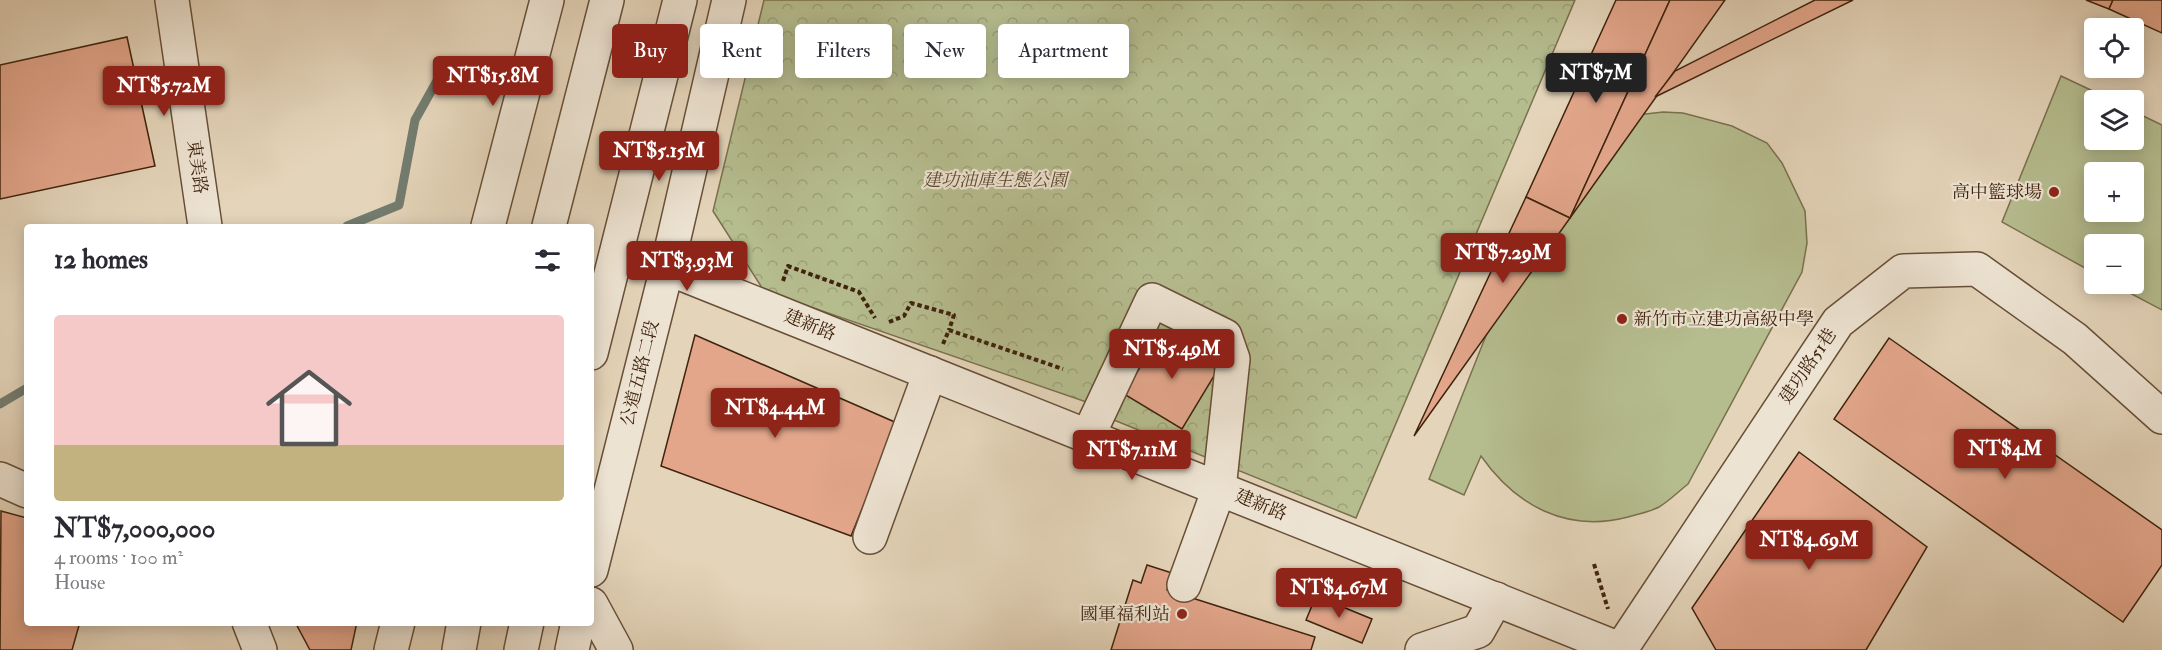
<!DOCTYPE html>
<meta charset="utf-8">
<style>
:root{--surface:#fff;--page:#f2f2f3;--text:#2b2b33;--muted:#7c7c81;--accent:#8f2418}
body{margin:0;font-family:"IM FELL Double Pica","Noto Serif TC",serif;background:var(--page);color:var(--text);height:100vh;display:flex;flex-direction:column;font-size:22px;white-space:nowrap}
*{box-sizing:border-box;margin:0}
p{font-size:20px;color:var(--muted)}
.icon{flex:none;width:33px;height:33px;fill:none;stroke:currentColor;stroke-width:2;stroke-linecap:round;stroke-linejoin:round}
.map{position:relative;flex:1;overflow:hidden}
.drawer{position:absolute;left:24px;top:224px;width:570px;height:402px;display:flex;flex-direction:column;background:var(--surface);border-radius:6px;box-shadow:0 3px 15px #0003}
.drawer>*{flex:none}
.banner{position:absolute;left:612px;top:24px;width:570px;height:54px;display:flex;gap:12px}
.tools{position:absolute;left:2084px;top:18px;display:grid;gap:12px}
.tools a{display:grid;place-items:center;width:60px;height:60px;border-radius:6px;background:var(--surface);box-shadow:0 3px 15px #0003;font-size:30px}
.price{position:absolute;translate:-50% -51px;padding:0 14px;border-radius:6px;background:var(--accent);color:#fff;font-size:20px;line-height:39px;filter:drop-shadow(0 2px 3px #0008)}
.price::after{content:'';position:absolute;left:50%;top:36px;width:18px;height:14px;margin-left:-9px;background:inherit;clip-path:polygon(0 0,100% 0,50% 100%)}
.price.active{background:#222;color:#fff}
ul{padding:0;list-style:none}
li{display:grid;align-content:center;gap:12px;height:318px;padding:0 30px}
li span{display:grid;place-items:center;height:186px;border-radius:6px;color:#555}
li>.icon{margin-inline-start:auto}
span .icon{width:108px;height:108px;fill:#fffc;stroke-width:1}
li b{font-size:26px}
h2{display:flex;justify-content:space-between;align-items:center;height:72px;padding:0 30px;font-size:26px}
.pill{padding:0 21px;border-radius:6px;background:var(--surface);box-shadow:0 3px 15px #0003;font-size:21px;line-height:54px}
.pill.active{background:var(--accent);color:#fff}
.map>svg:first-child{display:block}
.grass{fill:#b5bc8e;stroke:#7a704e;stroke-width:1.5;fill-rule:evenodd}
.forest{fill:url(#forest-crowns);stroke:#7a704e;stroke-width:1.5}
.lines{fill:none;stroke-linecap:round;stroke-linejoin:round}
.stream{stroke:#737c6f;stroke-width:9}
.building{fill:#e3a68b;stroke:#3f230d;stroke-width:1.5}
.minor-casing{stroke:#684f38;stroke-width:36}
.path{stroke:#3f230d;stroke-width:4;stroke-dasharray:4.5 3;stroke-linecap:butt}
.minor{stroke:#ede3d2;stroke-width:33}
.poi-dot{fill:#8f2418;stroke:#ede3d2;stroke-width:2}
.labels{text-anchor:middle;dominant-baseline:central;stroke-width:4.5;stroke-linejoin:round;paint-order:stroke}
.street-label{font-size:18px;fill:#3f230d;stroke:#ede3d2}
.park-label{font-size:18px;font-style:italic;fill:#5c492d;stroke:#ede3d2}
.poi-label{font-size:18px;fill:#3f230d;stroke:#ede3d2;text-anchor:end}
</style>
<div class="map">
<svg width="2162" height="650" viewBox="0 0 2162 650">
<defs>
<pattern id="forest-crowns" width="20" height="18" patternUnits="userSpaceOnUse" patternTransform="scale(1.5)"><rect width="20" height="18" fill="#b5bc8e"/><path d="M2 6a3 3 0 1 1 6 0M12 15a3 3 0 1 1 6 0" fill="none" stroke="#9da179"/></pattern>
</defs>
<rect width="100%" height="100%" fill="#e4d4b9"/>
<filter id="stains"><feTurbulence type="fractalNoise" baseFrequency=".00333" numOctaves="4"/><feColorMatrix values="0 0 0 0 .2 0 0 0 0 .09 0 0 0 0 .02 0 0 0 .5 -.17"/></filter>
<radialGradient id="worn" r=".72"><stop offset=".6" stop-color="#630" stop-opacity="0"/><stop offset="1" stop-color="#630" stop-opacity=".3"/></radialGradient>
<g class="grass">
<path d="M2061 76 2112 100H2094V140H2133V111L2162 125V310L2113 284H2133V244H2094V273L2002 222ZM2133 172V212H2094V172Z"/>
<path d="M1663 112 1683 113 1732 126 1767 143 1782 163 1805 211 1807 243 1802 272 1688 484C1678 492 1669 501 1659 507 1650 512 1638 514 1628 517 1567 533 1516 506 1481 456L1464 495 1429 479 1553 167 1637 115Z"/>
</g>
<polygon class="forest" points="764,0 1575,0 1356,518 1099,414 1101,407 764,291 713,211"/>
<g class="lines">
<g class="stream">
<polyline points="347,226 399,205 415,120 438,79 493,66"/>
<polyline points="0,404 27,388"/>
</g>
</g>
<g class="building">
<polygon points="1616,0 1670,0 1570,218 1526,197"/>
<polygon points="1670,0 1725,0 1570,218"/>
<polygon points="1815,0 1853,0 1655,97 1675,71"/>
<polygon points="2086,0 2113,0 2109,9"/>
<polygon points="2113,0 2162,0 2162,33 2109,9"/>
<polygon points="127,37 155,166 0,199 0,65"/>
<polygon points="1526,197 1570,218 1414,436"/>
<polygon points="1162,330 1220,366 1182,429 1124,394"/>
<polygon points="695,335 897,423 851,536 661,466"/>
<polygon points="1889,338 2162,530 2162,565 2123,622 1834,419"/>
<polygon points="1799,452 1927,547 1866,650 1716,650 1692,608"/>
<polygon points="1,511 27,518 27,622 80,622 72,650 0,650"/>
<polygon points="1147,565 1172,573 1167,590 1315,637 1311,650 1111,650 1133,580 1141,583"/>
<polygon points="1316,596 1372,619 1362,643 1306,620"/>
<polygon points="295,622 357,622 351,650 310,650"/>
</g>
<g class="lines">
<g class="minor-casing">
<g id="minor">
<polyline points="172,0 205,226"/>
<polyline points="488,226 547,0"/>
<polyline points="549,226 607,0"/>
<polyline points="667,268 1622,650"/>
<polyline points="591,353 680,0"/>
<polyline points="1088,436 1152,300 1225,336 1233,359 1219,489 1184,585"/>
<polyline points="0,479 27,491"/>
<polyline points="870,537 930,373"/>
<polyline points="591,570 667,268 729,0"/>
<polyline points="591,604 616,650"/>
<polyline points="249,622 260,650"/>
<polyline points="1621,649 1838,322 1903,271 1977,269 2075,339 2162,417"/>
<polyline points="391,650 398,622"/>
<polyline points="459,650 464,622"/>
<polyline points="521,650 527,622"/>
<polyline points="572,650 578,622"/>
<polyline points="1422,650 1478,631 1496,599"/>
</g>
</g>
<g class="path">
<polyline points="783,281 788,266 859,292 875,318"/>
<polyline points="889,322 904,316 911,303 954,315 949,330"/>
<polyline points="943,344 949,330 1063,369"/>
<polyline points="1594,564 1608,609"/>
</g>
<use href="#minor" class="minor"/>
</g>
<g class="poi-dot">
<circle cx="2054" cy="192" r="6"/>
<circle cx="1622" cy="319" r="6"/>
<circle cx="1182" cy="614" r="6"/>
</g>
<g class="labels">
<g class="street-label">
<text transform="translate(197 167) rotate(82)">東美路</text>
<text transform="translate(810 325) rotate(22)">建新路</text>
<text transform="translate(1808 366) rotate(-56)">建功路51巷</text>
<text transform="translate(640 373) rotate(-76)">公道五路二段</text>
<text transform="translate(1261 505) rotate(22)">建新路</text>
</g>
<g class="park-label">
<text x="995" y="180">建功油庫生態公園</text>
</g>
<g class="poi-label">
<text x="2042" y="192">高中籃球場</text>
<text x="1634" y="319" text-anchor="start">新竹市立建功高級中學</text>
<text x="1170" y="614">國軍福利站</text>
</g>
</g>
<rect width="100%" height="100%" filter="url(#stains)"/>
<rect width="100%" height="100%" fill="url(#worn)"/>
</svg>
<div class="tools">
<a><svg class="icon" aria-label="locate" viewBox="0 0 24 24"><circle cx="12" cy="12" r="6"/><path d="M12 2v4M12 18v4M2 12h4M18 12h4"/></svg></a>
<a><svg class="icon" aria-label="layers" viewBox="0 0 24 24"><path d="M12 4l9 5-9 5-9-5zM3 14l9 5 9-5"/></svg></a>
<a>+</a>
<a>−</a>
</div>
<b class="price active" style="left:1596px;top:104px">NT$7M</b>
<b class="price" style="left:493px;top:107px">NT$15.8M</b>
<b class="price" style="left:164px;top:117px">NT$5.72M</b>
<b class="price" style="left:659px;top:182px">NT$5.15M</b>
<b class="price" style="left:1503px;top:284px">NT$7.29M</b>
<b class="price" style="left:687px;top:292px">NT$3.93M</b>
<b class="price" style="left:1172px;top:380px">NT$5.49M</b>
<b class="price" style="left:775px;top:439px">NT$4.44M</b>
<b class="price" style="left:2005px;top:480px">NT$4M</b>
<b class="price" style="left:1132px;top:481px">NT$7.11M</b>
<b class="price" style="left:1809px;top:571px">NT$4.69M</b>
<b class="price" style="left:1339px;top:619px">NT$4.67M</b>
<div class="banner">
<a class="pill active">Buy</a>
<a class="pill">Rent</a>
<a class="pill">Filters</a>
<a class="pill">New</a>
<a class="pill">Apartment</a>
</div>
<section class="drawer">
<h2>12 homes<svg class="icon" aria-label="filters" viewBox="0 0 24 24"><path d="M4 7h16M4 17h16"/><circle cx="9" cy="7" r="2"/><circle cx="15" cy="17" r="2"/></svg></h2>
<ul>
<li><span style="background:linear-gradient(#f6c9c9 70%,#c2b280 0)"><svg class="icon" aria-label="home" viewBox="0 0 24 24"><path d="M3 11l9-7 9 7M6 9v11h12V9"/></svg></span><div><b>NT$7,000,000</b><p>4 rooms · 100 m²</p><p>House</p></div></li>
</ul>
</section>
</div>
